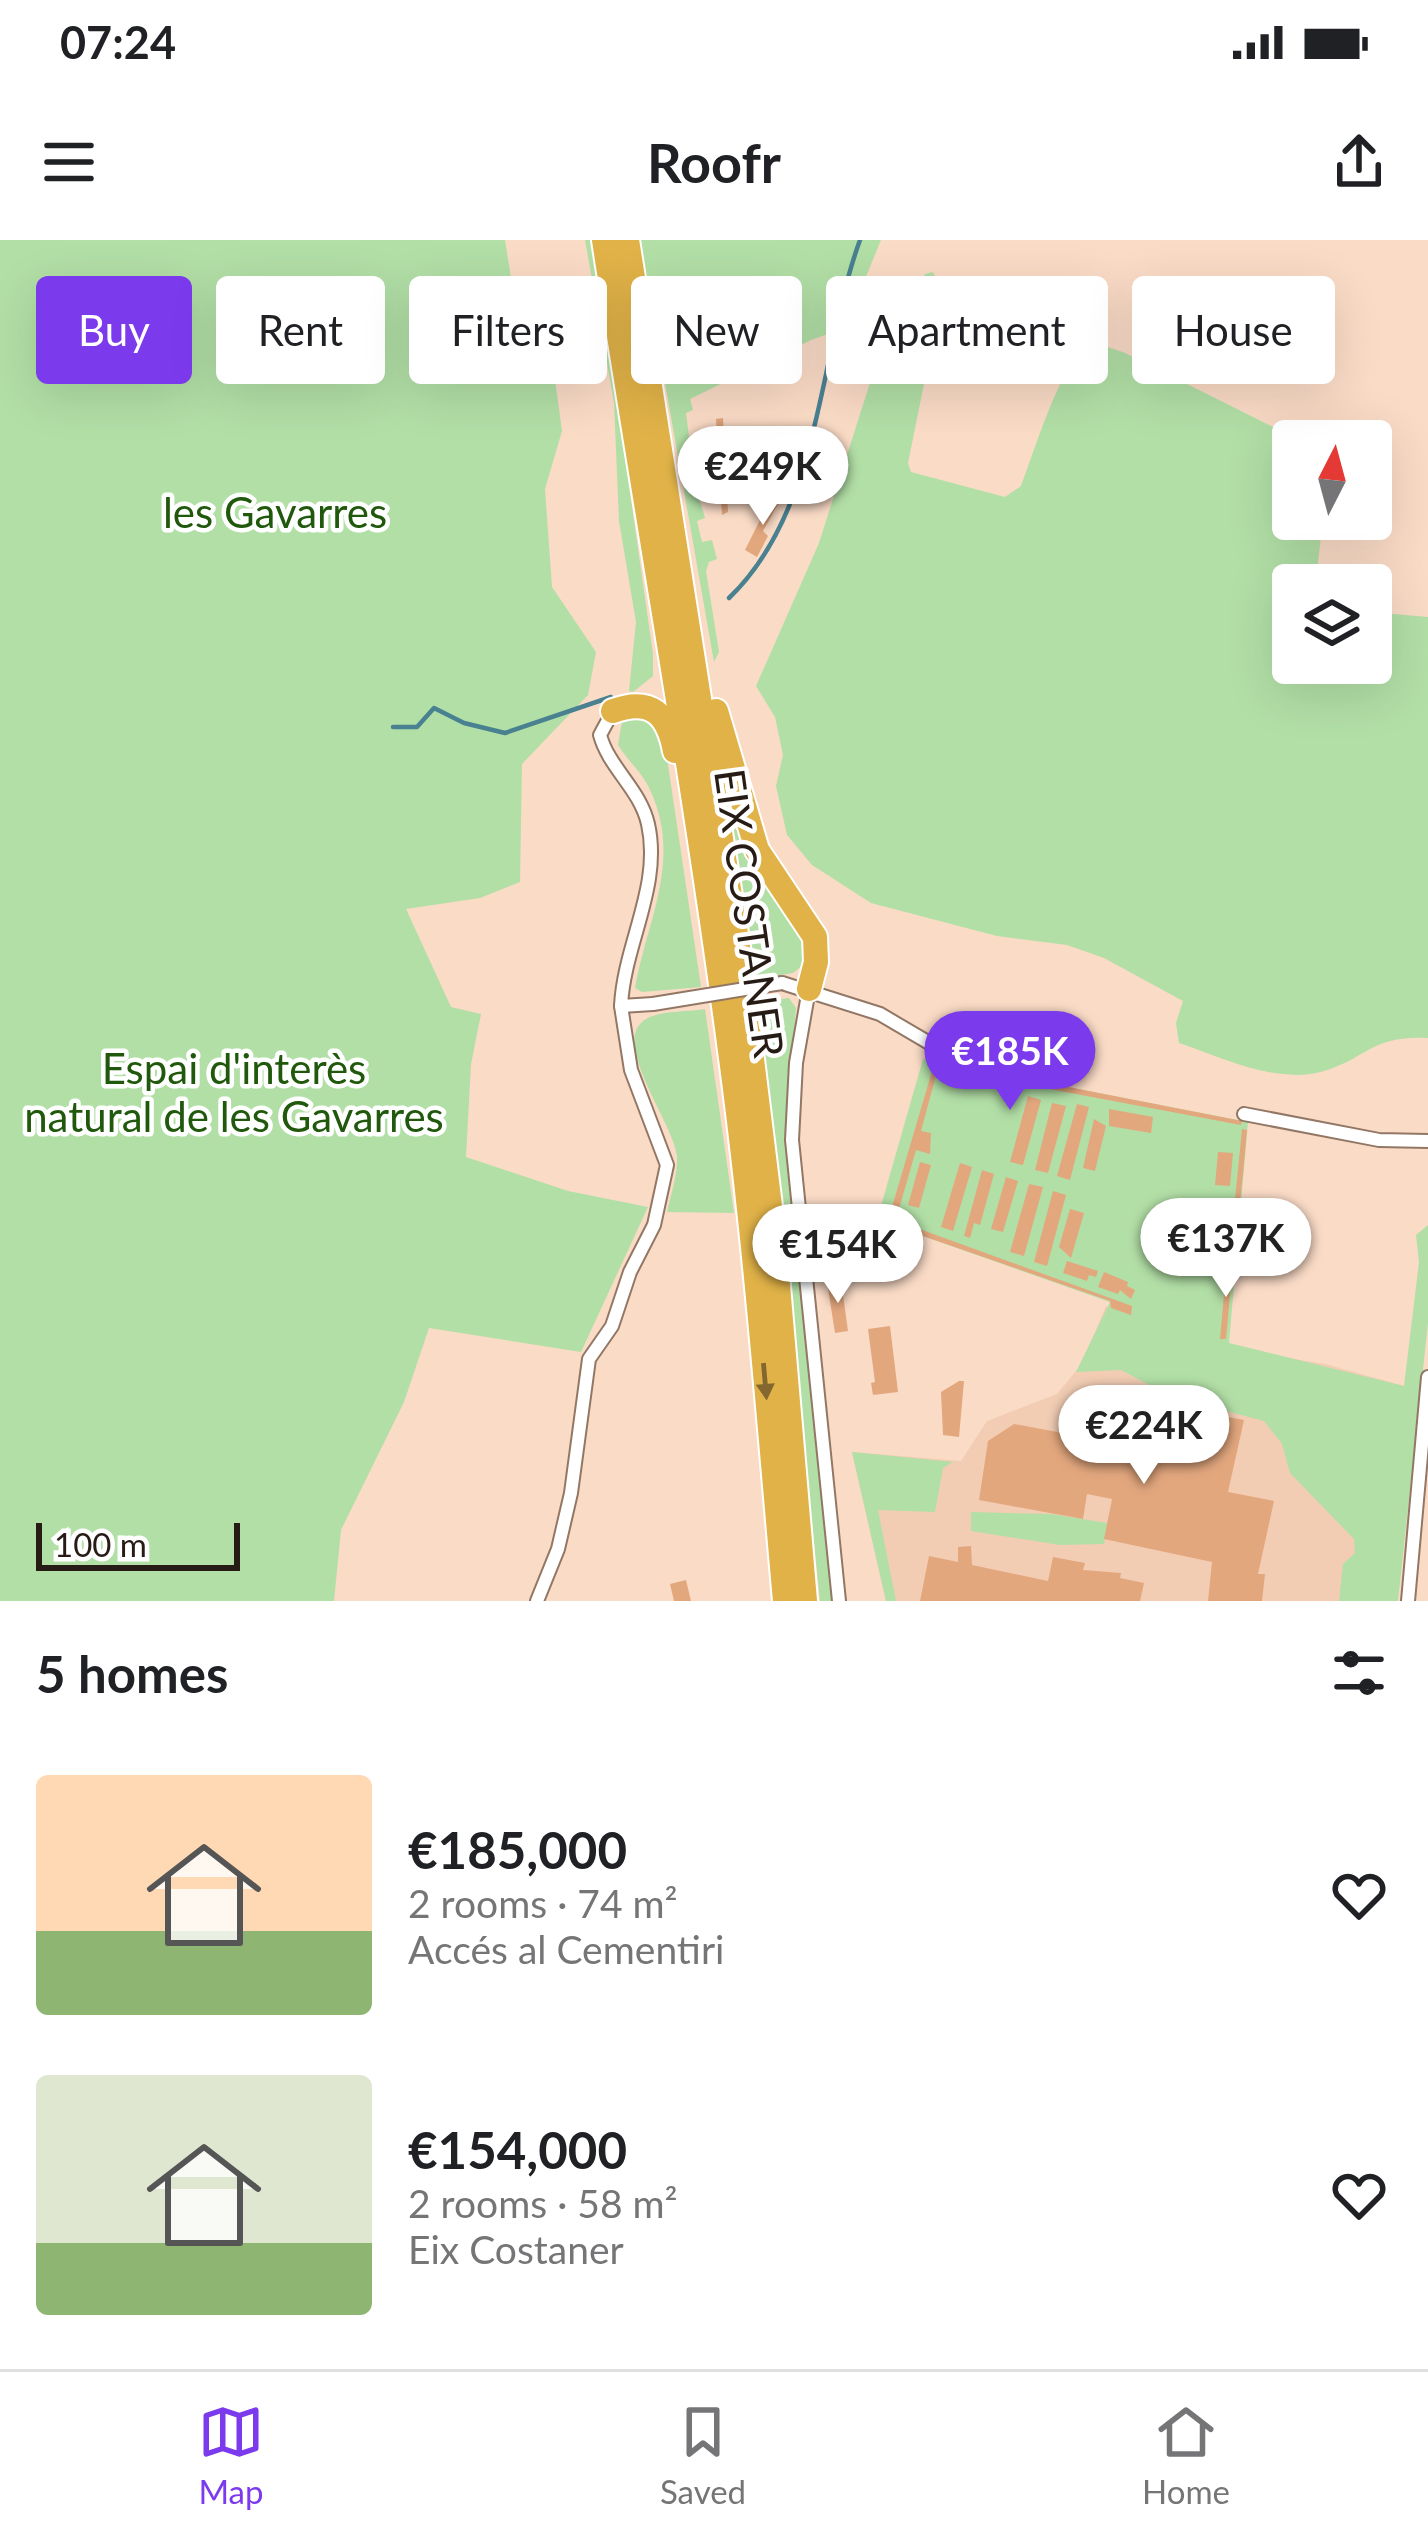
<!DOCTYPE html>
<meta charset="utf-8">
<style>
:root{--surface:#fff;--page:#f6f6f6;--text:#202124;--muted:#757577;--line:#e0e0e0;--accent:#7c3aed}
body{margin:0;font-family:Lato,sans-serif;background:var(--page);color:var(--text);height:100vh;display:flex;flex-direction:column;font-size:45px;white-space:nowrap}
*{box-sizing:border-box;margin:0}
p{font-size:39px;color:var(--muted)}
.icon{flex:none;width:66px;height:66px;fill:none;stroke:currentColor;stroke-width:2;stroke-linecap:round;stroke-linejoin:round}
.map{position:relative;height:1361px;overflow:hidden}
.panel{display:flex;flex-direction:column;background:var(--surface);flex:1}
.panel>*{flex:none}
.guide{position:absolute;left:36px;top:36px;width:1356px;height:108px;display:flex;gap:24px}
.needle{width:78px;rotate:6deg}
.controls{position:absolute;left:1272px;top:180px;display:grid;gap:24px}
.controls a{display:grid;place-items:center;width:120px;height:120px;border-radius:12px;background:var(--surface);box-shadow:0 12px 48px #0002;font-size:60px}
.scale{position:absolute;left:36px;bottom:30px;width:204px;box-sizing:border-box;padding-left:12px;border:6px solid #271c15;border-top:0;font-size:33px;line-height:42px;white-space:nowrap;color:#271c15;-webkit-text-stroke:9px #fff;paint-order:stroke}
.price{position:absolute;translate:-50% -102px;padding:0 27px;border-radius:42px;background:#fff;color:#222;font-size:39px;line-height:78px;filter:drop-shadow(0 3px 6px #0008)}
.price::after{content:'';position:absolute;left:50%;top:72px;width:36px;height:27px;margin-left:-18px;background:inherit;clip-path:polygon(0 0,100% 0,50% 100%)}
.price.on{background:var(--accent);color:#fff}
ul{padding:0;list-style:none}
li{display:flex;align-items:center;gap:36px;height:300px;padding:0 36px}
li span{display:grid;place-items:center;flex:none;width:336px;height:240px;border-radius:12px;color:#555}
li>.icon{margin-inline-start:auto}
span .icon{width:144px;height:144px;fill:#fffc;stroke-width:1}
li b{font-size:51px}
h2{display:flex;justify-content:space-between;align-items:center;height:144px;padding:0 36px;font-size:51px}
.pill{padding:0 42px;border-radius:12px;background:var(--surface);box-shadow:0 12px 48px #0002;font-size:42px;line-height:108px}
.pill.on{background:var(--accent);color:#fff}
.status{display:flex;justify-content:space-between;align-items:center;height:84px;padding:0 60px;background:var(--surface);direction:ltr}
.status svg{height:33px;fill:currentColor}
header{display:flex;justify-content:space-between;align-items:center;height:156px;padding:0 36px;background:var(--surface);font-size:54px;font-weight:700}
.menu{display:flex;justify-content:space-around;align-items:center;height:168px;border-top:3px solid var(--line);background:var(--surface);font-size:33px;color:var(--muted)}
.menu a{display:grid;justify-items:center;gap:6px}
.menu .on{color:var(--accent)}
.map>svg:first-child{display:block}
.built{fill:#f2cdb4}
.green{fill:#b2dfa6}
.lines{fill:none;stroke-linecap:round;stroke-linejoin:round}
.stream{stroke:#498191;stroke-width:4.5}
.building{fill:#e3a77e}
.street-casing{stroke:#937765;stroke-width:16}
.highway-casing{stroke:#fff;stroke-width:28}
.street{stroke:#fff;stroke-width:12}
.highway{stroke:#e0b248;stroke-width:24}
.street-bridge-casing{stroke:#937765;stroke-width:16;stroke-linecap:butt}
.street-bridge{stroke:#fff;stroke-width:12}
.oneway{fill:#84672e}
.labels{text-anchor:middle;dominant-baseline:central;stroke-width:9;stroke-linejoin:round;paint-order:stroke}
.park-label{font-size:42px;fill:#20580c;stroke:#fff}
.street-label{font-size:42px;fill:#271c15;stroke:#fff}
</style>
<div class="status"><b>07:24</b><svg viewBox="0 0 49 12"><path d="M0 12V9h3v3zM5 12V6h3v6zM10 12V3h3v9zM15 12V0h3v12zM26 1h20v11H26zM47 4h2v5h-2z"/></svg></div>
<header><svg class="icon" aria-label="menu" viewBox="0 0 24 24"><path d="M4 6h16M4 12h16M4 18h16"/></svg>Roofr<svg class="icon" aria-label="share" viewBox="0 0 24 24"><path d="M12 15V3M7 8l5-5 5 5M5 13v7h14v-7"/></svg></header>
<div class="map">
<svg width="1428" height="1361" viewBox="0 0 1428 1361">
<rect width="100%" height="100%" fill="#fadbc6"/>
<polygon class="built" points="1106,1066 1227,1108 1325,1124 1404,1146 1389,1361 886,1361 852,1212 961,1221 987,1181 1057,1154 1081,1125"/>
<g class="green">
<polygon points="0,0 505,0 515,63 549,95 562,191 545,249 552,347 596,412 588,455 522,524 520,642 480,658 406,669 451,767 481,774 471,824 466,917 568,951 648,967 581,1112 429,1088 404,1162 341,1290 334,1361 0,1361"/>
<polygon points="585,0 594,0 653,414 653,436 633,452 629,451 636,382 619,281 614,162"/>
<polygon points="640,0 881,0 845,88 811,100 690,159 693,170 686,173 695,244 705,278 697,281 702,302 712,300 717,319 709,322 706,331 719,412 714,422"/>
<path d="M933 32 942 55 908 223 911 232 1005 257 1021 246C1033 216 1060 124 1086 108 1097 101 1112 109 1123 112L1301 201H1293V279H1323L1317 331 1327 345H1293V423H1371V372L1428 377V798C1372 795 1367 818 1324 831 1277 845 1224 818 1179 803L1176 783 1183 761 1104 718 1067 705 997 696 871 663 812 625 787 595 776 546 783 515 775 477 756 446 819 303 876 124 925 34Z"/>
<path d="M644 473 663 491 701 747 642 752 635 748C647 680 682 621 651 552 643 533 628 521 618 505L622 481Z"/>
<polygon points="721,519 809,701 807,722 793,733 756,739"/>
<polygon points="789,758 796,768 787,875 789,918 834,1361 820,1361 758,762"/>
<path d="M705 769 734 973 667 972C671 954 678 934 677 916 674 885 615 808 641 783 653 770 688 772 705 769Z"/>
<polygon points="923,819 1248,882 1229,1103 1404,1146 1419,1022 1416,995 1428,985 1428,1083 1398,1361 1339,1361 1343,1324 1355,1313 1354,1299 1290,1233 1282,1204 1264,1181 1170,1156 1121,1130 1076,1132 1110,1062 877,980"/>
<polygon points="852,1212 953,1222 943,1228 935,1272 878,1270 896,1361 886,1361"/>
<polygon points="971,1272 1051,1274 1107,1283 1104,1304 1060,1305 971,1291"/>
</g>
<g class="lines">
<g class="stream">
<path d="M729 358C822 269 819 112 860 0"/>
<polyline points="393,487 417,487 434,468 464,483 505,493 611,457"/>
</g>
</g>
<g class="building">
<polygon points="723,178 728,272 722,275 716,179"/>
<polygon points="773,254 782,257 763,291 768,296 757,317 745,310"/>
<polygon points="935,821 1242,881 1241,885 938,828 921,891 931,893 930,914 916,910 899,969 892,967"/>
<polygon points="1028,856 1041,860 1023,925 1010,922"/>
<polygon points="1052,863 1066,866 1048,933 1035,930"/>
<polygon points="1077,864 1089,867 1070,940 1057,936"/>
<polygon points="1109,869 1153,877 1151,893 1109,886"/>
<polygon points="1094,879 1106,886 1095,931 1083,928"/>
<polygon points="1242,889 1247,890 1243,934 1239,970 1234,970"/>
<polygon points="1218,912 1233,913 1230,946 1215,945"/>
<polygon points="920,922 931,925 919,968 908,965"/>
<polygon points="960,923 972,927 953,991 941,987"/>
<polygon points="982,930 994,934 980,985 974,983 970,998 964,996"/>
<polygon points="1006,937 1018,941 1003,992 991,989"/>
<polygon points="1029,944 1043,947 1024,1016 1010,1012"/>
<polygon points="1053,951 1066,955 1047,1026 1034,1022"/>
<polygon points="1070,969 1084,973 1071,1018 1059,1007"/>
<polygon points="878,974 1132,1066 1131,1075 1111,1068 1110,1061 877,980"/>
<polygon points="1067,1021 1098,1031 1096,1037 1089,1035 1087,1041 1063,1033"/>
<polygon points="1227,1021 1233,1021 1226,1099 1220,1099"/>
<polygon points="1104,1032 1128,1042 1127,1046 1135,1050 1131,1059 1120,1050 1118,1054 1098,1047"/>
<polygon points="841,1040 848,1091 835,1093 827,1042"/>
<polygon points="890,1086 898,1152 873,1155 871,1143 875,1142 868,1089"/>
<polygon points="959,1141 964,1141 959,1197 943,1195 941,1152"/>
<polygon points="1113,1156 1244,1180 1228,1252 1274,1261 1258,1334 1265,1334 1262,1361 1208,1361 1212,1322 1104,1299 1112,1259 1087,1254 1083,1279 979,1260 988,1201 1014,1184 1105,1201"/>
<polygon points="971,1306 972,1325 1048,1341 1053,1317 1085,1323 1083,1330 1121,1333 1120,1338 1144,1343 1140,1361 920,1361 929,1316 958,1322 958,1307"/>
<polygon points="686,1340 691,1361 674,1361 670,1344"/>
</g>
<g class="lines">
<g class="street-casing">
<g id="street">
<path d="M613 471 600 495C609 528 640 549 648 584 662 646 624 704 621 766L653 764"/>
<polyline points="782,743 880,774 931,804"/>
<polyline points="809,749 796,823 792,900 839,1361"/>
<polyline points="1244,874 1379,900 1428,901"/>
<polyline points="537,1361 558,1309 571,1253 589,1119 612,1086 630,1032 654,985 667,925 631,830 621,766"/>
<polyline points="1408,1361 1428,1137"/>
</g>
</g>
<g class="highway-casing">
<g id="highway">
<path d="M604 0C646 273 695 544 731 818 755 998 769 1180 785 1361"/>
<polyline points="627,0 739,713 774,999 805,1361"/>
<path d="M613 471C651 457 668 474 675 511"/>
<polyline points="716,471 757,610 815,697 816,722 809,749"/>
</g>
</g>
<use href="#street" class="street"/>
<use href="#highway" class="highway"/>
<g class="street-bridge-casing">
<polyline id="street-bridge" points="653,764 782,743"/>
</g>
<use href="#street-bridge" class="street-bridge"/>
</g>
<defs><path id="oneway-solid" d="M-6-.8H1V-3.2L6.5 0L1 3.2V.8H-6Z" transform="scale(3)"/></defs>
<use class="oneway" href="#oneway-solid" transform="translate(765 1141) rotate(85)"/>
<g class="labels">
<g class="park-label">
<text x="275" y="272">les Gavarres</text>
<text x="234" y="828">Espai d'interès<tspan x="234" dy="48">natural de les Gavarres</tspan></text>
</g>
<g class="street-label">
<text transform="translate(750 673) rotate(82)">EIX COSTANER</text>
</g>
</g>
</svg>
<div class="controls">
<a><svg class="needle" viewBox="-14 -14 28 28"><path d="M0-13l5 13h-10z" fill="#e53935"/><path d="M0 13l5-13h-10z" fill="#757577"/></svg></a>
<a><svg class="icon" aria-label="layers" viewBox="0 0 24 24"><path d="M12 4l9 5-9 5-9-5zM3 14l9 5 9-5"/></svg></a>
</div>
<div class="scale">100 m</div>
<b class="price" style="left:763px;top:288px">€249K</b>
<b class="price on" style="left:1010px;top:873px">€185K</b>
<b class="price" style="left:1226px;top:1060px">€137K</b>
<b class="price" style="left:838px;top:1066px">€154K</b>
<b class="price" style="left:1144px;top:1247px">€224K</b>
<div class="guide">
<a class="pill on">Buy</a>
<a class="pill">Rent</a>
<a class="pill">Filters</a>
<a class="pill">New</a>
<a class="pill">Apartment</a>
<a class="pill">House</a>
</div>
</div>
<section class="panel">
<h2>5 homes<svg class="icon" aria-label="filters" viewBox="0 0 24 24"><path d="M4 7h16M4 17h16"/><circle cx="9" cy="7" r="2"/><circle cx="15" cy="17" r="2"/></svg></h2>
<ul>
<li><span style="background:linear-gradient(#ffd9b3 65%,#8fb573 0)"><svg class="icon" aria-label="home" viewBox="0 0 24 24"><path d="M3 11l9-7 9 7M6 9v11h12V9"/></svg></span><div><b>€185,000</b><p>2 rooms · 74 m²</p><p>Accés al Cementiri</p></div><svg class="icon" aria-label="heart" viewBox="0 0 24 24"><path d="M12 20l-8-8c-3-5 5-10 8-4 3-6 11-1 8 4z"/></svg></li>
<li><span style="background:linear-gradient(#dfe7d0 70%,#8fb573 0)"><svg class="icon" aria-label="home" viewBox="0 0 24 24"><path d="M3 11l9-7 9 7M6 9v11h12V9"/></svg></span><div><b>€154,000</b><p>2 rooms · 58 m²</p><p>Eix Costaner</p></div><svg class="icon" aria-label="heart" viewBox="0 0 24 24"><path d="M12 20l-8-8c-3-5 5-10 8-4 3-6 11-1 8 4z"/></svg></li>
</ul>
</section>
<nav class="menu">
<a class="on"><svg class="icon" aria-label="map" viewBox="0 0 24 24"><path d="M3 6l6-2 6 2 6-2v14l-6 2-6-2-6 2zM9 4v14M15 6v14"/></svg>Map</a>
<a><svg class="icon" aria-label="saved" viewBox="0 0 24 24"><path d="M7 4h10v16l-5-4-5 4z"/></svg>Saved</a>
<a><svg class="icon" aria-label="home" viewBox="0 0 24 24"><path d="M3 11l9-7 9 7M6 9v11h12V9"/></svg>Home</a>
</nav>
